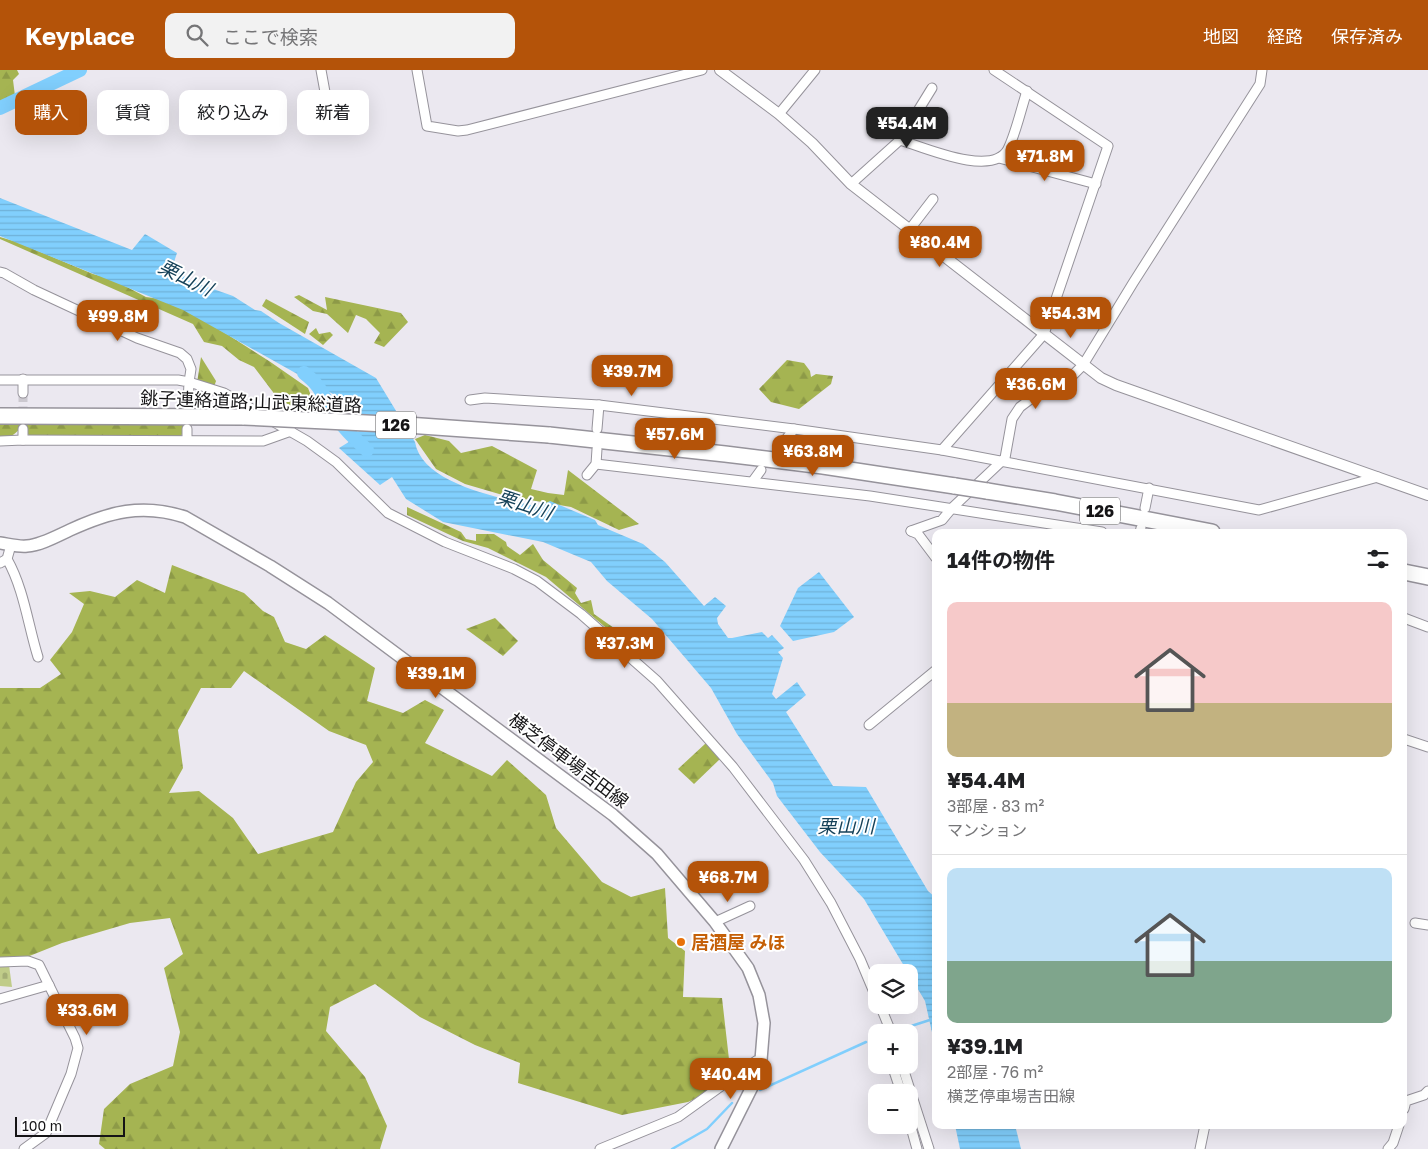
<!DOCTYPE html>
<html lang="ja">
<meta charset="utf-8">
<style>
:root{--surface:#fff;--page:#f2f2f2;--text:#202124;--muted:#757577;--line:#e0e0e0;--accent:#b45309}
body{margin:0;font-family:"Golos Text","Noto Sans JP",sans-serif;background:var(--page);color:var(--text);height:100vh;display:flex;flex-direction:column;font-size:19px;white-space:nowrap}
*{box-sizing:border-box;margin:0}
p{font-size:16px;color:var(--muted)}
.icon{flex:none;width:28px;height:28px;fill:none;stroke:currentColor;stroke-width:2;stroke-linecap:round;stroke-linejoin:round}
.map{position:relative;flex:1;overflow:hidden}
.drawer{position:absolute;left:932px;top:459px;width:475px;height:600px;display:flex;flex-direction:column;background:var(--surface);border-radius:10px;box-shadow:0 5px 20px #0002}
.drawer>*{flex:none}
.guide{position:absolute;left:15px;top:20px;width:475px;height:45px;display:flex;gap:10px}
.fabs{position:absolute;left:868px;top:894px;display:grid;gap:10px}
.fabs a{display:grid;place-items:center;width:50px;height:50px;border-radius:10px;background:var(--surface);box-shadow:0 5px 20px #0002;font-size:25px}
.scale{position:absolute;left:15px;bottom:12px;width:110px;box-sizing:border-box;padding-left:5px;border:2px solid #151416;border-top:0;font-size:14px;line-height:18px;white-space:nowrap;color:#151416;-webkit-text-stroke:4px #fff;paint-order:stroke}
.price{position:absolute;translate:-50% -42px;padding:0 11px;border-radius:10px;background:var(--accent);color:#fff;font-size:16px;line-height:32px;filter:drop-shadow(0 1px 2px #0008)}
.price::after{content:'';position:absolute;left:50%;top:30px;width:15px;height:11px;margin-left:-8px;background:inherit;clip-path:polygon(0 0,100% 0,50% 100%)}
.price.selected{background:#222;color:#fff}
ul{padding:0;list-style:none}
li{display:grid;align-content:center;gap:10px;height:265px;padding:0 15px}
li+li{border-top:1px solid var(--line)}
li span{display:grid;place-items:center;height:155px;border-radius:10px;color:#555}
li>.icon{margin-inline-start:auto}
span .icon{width:90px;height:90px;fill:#fffc;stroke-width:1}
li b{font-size:21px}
h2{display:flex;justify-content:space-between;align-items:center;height:60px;padding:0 15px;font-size:21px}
.chip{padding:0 18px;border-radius:10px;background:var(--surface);box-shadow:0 5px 20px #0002;font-size:18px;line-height:45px}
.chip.selected{background:var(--accent);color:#fff}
header{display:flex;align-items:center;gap:30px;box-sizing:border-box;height:70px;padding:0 25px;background:var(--accent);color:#fff}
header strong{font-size:24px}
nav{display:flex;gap:28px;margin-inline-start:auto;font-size:18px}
.search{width:350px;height:45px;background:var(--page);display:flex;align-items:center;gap:12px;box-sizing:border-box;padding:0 18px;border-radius:10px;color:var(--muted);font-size:19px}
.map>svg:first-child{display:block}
.forest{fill:url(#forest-firs);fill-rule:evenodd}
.cemetery{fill:url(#cemetery-stones)}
.water{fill:url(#water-rules)}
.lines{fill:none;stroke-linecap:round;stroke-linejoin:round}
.stream{stroke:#81cffd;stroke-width:2.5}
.river{stroke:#81cffd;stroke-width:14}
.minor-tunnel{stroke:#cbc8cf;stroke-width:9;stroke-dasharray:9 4.5;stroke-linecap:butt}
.minor-casing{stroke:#96939b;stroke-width:11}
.tertiary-casing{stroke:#96939b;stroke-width:12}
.secondary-casing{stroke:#96939b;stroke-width:14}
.motorway-casing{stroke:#96939b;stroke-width:18}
.minor{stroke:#fff;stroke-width:9}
.tertiary{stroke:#fff;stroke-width:10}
.secondary{stroke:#fff;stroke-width:11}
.motorway{stroke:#fff;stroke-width:15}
.motorway-bridge-casing{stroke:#96939b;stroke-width:18;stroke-linecap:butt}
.motorway-bridge{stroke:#fff;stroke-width:15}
.food-dot{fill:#e8710a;stroke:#fff;stroke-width:2}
.labels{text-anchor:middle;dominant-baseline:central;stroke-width:4;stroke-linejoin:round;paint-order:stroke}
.shield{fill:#fff;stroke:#5b5a5c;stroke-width:1}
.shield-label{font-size:16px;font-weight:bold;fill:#151416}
.street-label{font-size:18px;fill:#151416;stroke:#fff}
.food-label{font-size:18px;font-weight:bold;fill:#c56008;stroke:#fff;text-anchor:start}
.water-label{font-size:19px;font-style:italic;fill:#164259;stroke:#fff}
</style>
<header>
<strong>Keyplace</strong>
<div class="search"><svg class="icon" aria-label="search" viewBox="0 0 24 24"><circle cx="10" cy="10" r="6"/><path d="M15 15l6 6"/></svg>ここで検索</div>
<nav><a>地図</a><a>経路</a><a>保存済み</a></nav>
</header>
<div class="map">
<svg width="1428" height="1079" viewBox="0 0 1428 1079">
<defs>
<pattern id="forest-firs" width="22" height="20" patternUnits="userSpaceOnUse" patternTransform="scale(1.25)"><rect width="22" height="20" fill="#a5b452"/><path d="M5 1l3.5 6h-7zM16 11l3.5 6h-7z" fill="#8d9a47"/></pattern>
<pattern id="cemetery-stones" width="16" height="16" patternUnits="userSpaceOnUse" patternTransform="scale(1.25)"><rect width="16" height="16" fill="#c0cc89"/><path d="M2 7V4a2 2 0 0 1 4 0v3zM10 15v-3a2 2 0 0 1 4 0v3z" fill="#a4ae76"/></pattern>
<pattern id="water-rules" width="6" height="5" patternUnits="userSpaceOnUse" patternTransform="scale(1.25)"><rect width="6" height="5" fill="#81cffd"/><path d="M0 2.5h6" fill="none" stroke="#6fb1d8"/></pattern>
</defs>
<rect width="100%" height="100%" fill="#ebe8f0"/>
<g class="forest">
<polygon points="0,0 17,0 19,4 13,10 15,26 0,34"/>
<polygon points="0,167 17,172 93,204 112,209 146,227 167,230 197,245 269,291 308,318 317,341 307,343 279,330 254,297 239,290 222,276 204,272 193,254 0,169"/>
<polygon points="299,225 327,240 325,227 401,243 408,252 384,277 374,273 380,263 366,249 356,245 348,263 327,244 313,241 294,227"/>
<polygon points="266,229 309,252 305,264 262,236"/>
<polygon points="316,258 319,264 330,262 333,265 323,275 309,264"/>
<polygon points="201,287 216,311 214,317 197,313"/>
<polygon points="787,290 804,293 810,301 811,307 816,304 833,306 831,314 799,339 771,332 759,319"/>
<path d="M0 353H19L20 358C15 365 9 368 0 368Z"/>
<polygon points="184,353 184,362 179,368 34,367 27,364 26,354"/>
<polygon points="425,365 449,371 461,383 492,376 537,400 531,419 548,423 564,425 568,400 639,454 619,460 571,437 506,426 465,414 436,399 415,369"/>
<polygon points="407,437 461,462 466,469 476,471 476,464 494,464 506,472 507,476 520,485 533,474 543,490 577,518 575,523 581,533 591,530 594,544 614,558 611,562 546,507 488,478 463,471 407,445"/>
<path d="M172 495 244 523 263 541 274 547 285 572 306 579 325 565 375 598 367 631 403 643 425 630 444 640 425 673 492 706 507 690 546 725 556 758 602 812 631 827 665 818 668 868 685 881 683 927 722 928 730 998 720 1018 688 1032 622 1045 518 1013 520 993 475 975 420 947 375 914 330 937 326 961 365 1007 387 1056 380 1079H105L99 1074 104 1039 130 1014 173 996 180 962 164 898 183 884 170 848 130 853 62 873 17 891 0 890V618H40L61 604 50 590 72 562 84 534 69 523 90 521 115 527 137 510 165 523ZM244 601 329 661 366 675 373 692 356 712 333 762 258 784 233 748 199 721 169 723 183 698 178 660 201 618H231Z"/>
<polygon points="495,548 518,571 503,586 466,559"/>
<polygon points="706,673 721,688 694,714 678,699"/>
</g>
<polygon class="cemetery" points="9,895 12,917 0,916 0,896"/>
<g class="water">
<path d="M0 128 132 180 145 164 177 183 172 198 184 205 185 209 233 226 255 240 261 241 279 253 376 308 415 372C422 415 503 428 538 437L550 431 595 450 598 455 643 474 665 492 704 536 715 527 726 536 717 548 718 554 728 568H732L762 562 768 568 772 565 784 578 778 582 783 588 772 624 776 629 797 612 806 625 786 642 833 716 866 717 928 821 936 828V980L925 931 864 829 820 782 777 726 773 713 737 664 711 618 652 549 607 511 591 492 543 472 443 452 406 429 392 407 380 415 339 378 357 367 360 354 349 333 183 240 0 166Z"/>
<polygon points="819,502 854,547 834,562 793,571 780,556 798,518"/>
<polygon points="955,1055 1015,1055 1021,1079 960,1079"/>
</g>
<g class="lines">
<g class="stream">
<polyline points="905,958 936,948"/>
<polyline points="760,1020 866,972"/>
<polyline points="672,1079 707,1059 732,1033"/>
</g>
<g class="river">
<polyline points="0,38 80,0"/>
<path d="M304 303C322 317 321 323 332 341 342 357 354 368 367 380"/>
</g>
<polyline class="minor-tunnel" points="23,323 23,350"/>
<g class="minor-casing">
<g id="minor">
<polyline points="321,0 329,44"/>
<polyline points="417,0 427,56 458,61 467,60 702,0"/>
<polyline points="779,44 815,0"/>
<path d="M900 70C923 77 993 108 1008 79 1016 63 1021 39 1027 21"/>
<polyline points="999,88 1096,114"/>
<polyline points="851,114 900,70 932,18"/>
<polyline points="910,159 933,129"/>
<polyline points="0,202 4,203 34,220 137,268 180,283 187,289 191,299 189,312 224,323 263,345"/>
<polyline points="0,310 178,310 189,312 188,334"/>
<polyline points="23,323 23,309"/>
<polyline points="470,330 485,328 599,335 794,359 942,380 1259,440 1378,407"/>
<polyline points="274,352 307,371 336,392 388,443 445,472 514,499 537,511 581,544 657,611 733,697 804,790 831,833 860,889 876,927"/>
<polyline points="597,359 599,335"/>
<polyline points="23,370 23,359"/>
<polyline points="187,370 187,359"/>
<polyline points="0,371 23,370 263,371 291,361"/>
<polyline points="780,377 794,359"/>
<polyline points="942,380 1044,264 1108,76 994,0"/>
<polyline points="596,394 870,426 1102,462"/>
<polyline points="587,405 596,394 597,379"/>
<polyline points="753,411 761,400"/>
<polyline points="1145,438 1149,418"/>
<polyline points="911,461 942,450 952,438 1005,388 1012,349 1020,337 1036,325 1070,308 1083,295 1133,213 1260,14 1262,0"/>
<polyline points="911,461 918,464 936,488"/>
<polyline points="1140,462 1141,458"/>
<path d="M7 489C24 519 28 555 38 587"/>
<polyline points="0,493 7,489 11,475"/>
<polyline points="1404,548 1428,557"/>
<polyline points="869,655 936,600"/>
<polyline points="1404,669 1428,677"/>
<polyline points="715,852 750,836"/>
<polyline points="1415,853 1428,855"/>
<polyline points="0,892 28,891 39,895 75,968 78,978 71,1004 46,1063 24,1079"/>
<polyline points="0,929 49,915"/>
<polyline points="880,935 891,962"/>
<polyline points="892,995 901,1022"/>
<polyline points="902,995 929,1079"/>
<polyline points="1404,1039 1406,1031 1424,1025 1428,1021"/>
<polyline points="909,1050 917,1079"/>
<polyline points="600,1079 678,1047 756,991 761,990"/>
<polyline points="1200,1079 1205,1055"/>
<polyline points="1388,1079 1393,1073 1399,1055"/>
</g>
</g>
<g class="tertiary-casing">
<polyline id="tertiary" points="720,0 779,44 812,73 851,114 1101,308 1116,315 1428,425"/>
</g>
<g class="secondary-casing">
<path id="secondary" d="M0 473C8 474 18 477 27 476 41 475 57 466 70 460 109 442 142 433 185 447L270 496 328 533 613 745 657 784 715 852 748 898 759 925 764 953 761 990 754 1013 721 1079"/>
</g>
<g class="motorway-casing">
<g id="motorway">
<polyline points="0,346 244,347"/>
<polyline points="549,365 725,384 823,396 955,416"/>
<polyline points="987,421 1055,432 1212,462"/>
<polyline points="1404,502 1428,507"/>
</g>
</g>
<use href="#minor" class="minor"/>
<use href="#tertiary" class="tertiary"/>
<use href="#secondary" class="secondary"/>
<use href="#motorway" class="motorway"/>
<g class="motorway-bridge-casing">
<g id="motorway-bridge">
<polyline points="244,347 407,355 549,365"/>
<polyline points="955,416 987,421"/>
</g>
</g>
<use href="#motorway-bridge" class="motorway-bridge"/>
</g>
<circle class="food-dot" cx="681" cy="872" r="5"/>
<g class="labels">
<g class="shield">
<rect x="376" y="341.5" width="40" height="27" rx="4"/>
<rect x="1080" y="427.5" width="40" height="27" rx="4"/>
</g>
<g class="shield-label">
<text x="396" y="355">126</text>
<text x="1100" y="441">126</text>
</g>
<g class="street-label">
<text transform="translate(251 331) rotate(2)">銚子連絡道路;山武東総道路</text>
<text transform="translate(569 690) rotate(37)">横芝停車場吉田線</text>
</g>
<g class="food-label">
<text x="691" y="872">居酒屋 みほ</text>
</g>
<g class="water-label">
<text transform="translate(186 207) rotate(26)">栗山川</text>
<text transform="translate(525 434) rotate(18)">栗山川</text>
<text x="846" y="755">栗山川</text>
</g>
</g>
</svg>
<div class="fabs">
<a><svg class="icon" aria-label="layers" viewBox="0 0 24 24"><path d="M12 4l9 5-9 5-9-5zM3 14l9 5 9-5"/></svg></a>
<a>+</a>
<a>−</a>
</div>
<div class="scale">100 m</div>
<b class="price selected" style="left:907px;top:79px">¥54.4M</b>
<b class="price" style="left:1045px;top:112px">¥71.8M</b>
<b class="price" style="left:940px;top:198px">¥80.4M</b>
<b class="price" style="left:1071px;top:269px">¥54.3M</b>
<b class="price" style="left:118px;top:272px">¥99.8M</b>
<b class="price" style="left:632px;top:327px">¥39.7M</b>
<b class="price" style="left:1036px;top:340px">¥36.6M</b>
<b class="price" style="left:675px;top:390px">¥57.6M</b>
<b class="price" style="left:813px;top:407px">¥63.8M</b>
<b class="price" style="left:625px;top:599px">¥37.3M</b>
<b class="price" style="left:436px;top:629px">¥39.1M</b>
<b class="price" style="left:728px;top:833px">¥68.7M</b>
<b class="price" style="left:87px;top:966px">¥33.6M</b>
<b class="price" style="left:731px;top:1030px">¥40.4M</b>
<div class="guide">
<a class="chip selected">購入</a>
<a class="chip">賃貸</a>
<a class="chip">絞り込み</a>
<a class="chip">新着</a>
</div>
<section class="drawer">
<h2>14件の物件<svg class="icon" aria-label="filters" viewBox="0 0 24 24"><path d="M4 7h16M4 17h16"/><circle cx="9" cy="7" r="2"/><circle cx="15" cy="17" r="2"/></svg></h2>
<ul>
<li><span style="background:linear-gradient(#f6c9c9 65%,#c2b280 0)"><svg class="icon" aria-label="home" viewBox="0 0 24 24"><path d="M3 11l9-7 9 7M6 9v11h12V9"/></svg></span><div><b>¥54.4M</b><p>3部屋 · 83 m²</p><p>マンション</p></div></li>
<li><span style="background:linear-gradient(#bfe0f5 60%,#7fa58c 0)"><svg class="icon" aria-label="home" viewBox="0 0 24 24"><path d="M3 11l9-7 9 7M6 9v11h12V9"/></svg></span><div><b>¥39.1M</b><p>2部屋 · 76 m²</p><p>横芝停車場吉田線</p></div></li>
</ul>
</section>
</div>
